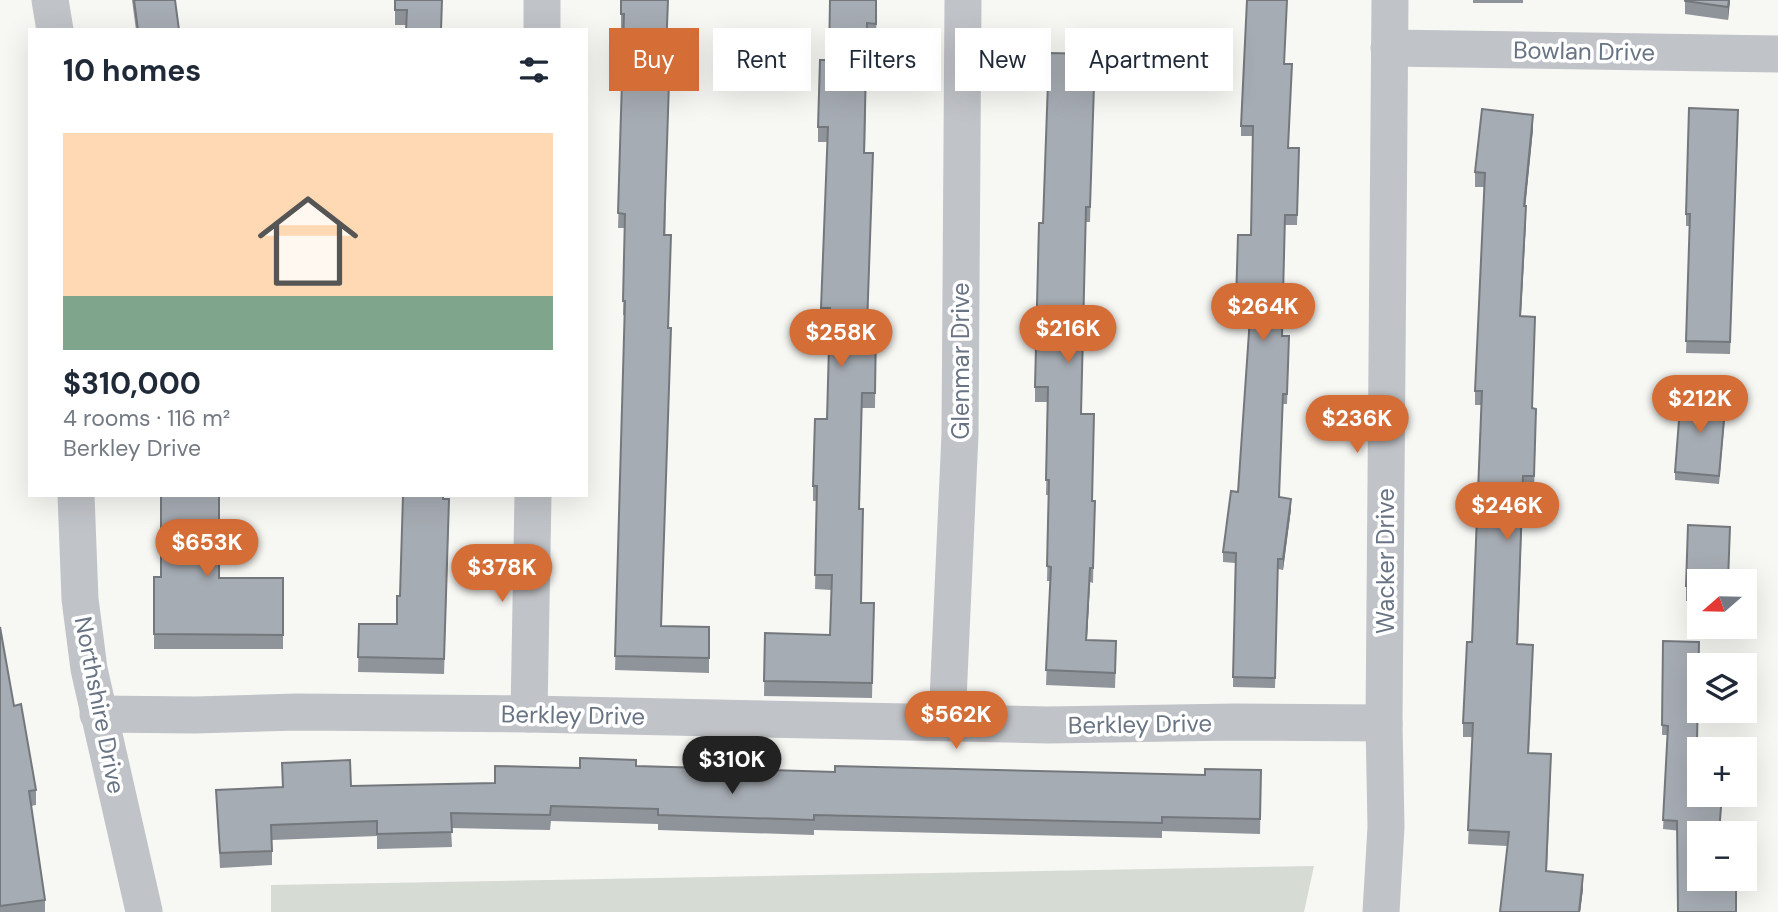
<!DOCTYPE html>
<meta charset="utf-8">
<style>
:root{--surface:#fff;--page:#f2f2f3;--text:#1f2937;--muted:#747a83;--accent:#d56d36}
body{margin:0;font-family:"DM Sans",sans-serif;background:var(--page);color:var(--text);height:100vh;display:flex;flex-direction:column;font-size:26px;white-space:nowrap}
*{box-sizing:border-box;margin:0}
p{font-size:23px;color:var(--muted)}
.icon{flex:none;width:38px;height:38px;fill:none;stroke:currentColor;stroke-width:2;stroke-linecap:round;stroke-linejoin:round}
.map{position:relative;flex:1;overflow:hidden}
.sheet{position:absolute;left:28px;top:28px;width:560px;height:469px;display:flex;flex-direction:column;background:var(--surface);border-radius:0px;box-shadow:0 7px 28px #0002}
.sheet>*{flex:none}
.top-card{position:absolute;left:609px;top:28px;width:665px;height:63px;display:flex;gap:14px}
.needle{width:46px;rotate:250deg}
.buttons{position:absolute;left:1687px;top:569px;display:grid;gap:14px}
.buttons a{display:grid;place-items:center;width:70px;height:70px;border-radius:0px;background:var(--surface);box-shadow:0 7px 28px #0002;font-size:35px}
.price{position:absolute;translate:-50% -60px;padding:0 16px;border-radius:24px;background:var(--accent);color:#fff;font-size:23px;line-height:46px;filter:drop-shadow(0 2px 4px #0008)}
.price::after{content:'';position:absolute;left:50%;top:42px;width:21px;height:16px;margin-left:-10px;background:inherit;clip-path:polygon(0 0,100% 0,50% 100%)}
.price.current{background:#222;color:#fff}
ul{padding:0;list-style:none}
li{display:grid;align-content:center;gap:14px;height:371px;padding:0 35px}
li span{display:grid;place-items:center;height:217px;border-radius:0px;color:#555}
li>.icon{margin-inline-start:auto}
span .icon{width:126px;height:126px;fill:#fffc;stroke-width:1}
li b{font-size:30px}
h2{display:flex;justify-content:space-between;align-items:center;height:84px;padding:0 35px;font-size:30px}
.chip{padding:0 24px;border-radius:0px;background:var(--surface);box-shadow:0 7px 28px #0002;font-size:24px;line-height:63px}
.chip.current{background:var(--accent);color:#fff}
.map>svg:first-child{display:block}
.green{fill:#d6dbd4}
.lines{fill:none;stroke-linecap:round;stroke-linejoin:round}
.street{stroke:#c0c3c7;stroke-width:37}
.wall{fill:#8f949a}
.shaded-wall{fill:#74787d}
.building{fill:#a6acb3;stroke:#74787d;stroke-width:2}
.labels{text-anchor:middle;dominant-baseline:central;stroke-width:7;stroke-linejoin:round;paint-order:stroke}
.street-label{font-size:24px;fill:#687483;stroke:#fff}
</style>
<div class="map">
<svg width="1778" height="912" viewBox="0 0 1778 912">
<rect width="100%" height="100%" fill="#f7f7f4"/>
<polygon class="green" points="1314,866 1304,912 271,912 271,885"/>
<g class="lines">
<g class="street">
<polyline points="50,0 55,30"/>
<polyline points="542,30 542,0"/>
<polyline points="1389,48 1778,54"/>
<polyline points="76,495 80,599 89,669 144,911"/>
<polyline points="98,714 195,715 296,712 529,714 1048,725 1236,722 1384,723"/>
<polyline points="529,714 533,495"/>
<polyline points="947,722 960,434 963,0"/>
<polyline points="1381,912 1386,827 1384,723 1390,0"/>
</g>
</g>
<g class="wall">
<polygon points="132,0 175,0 179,30 136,30"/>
<polygon points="442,0 406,25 395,25 395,10"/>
<polygon points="621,0 667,51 662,626 709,627 709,673 615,670 625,315 623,315 625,228 618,228 624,29 621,29"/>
<polygon points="877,0 876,38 867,38 865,153 873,168 867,326 876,326 875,408 862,408 859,509 861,603 874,603 872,698 764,696 765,633 830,635 831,590 815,589 817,501 813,501 813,486 827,419 830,323 821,323 827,142 818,142 818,127 829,60"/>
<rect x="1473" y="0" width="50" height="3"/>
<polygon points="1685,0 1730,0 1728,20 1685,14"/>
<polygon points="1095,54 1090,222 1086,222 1081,414 1092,501 1095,501 1093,583 1090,582 1087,640 1116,656 1115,688 1046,685 1050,581 1047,581 1049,495 1046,495 1048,402 1035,402 1035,387"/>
<polygon points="1284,64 1289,148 1299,158 1297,225 1285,225 1282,336 1289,346 1287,404 1283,404 1279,497 1291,509 1283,570 1278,569 1275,688 1233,687 1235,563 1223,562 1223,552 1238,492 1250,313 1236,313 1236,302 1251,235 1253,136 1241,136 1241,126"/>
<polygon points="1738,122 1730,354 1686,353 1690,226 1686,226 1686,214"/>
<polygon points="1533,129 1525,206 1526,220 1521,316 1532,408 1536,423 1534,491 1523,490 1518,644 1533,659 1529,753 1551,768 1547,871 1583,889 1580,912 1507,846 1468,844 1473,737 1463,737 1463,723 1472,642 1481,405 1475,405 1475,391 1484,187 1475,187 1475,172"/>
<polygon points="1726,405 1719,484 1675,480 1675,472"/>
<polygon points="444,499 449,514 444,674 358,672 359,624 397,624 400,596"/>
<polygon points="1730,542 1699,581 1699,601 1686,601 1686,586"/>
<polygon points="154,577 283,578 283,649 154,649"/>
<polygon points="0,627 14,706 36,790 36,805 31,806 45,900 45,912 0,912"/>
<polygon points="1663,641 1697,742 1699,794 1722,794 1720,833 1699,833 1663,829 1668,735 1662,735"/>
<polygon points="282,763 351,786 495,783 580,768 636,766 835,772 1205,775 1261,770 1260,834 1162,831 1162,838 814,830 814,835 658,830 658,824 551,821 550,830 451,828 452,847 377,849 377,836 272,840 272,865 220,868 216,790 282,787"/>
</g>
<g class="shaded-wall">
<polygon points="1729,0 1730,0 1728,20 1728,7"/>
<polygon points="1533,115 1533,129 1524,220 1524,206"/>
<polygon points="1526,206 1526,220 1520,330 1520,316"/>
<polygon points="1291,499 1291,509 1283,570 1283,559"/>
<polygon points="1090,568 1090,582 1086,655 1086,640"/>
<polygon points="1583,875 1583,889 1580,912 1579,912"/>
</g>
<g class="building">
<polygon points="134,0 175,0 179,30 138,30"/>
<polygon points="395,0 442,0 441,30 406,30 407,10 395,10"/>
<polygon points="621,0 668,0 666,51 670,51 664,235 671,235 668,328 671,328 661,626 709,627 709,658 615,656 625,301 623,301 625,214 618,213 624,14 621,14"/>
<polygon points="830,0 876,0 876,24 867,23 864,153 873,153 867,326 876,326 875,393 862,393 859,509 863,509 861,603 874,603 872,683 764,681 765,633 830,635 832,575 815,575 817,486 813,486 815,419 827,419 830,308 821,308 828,127 818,127 820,60 829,60"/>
<polygon points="1247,0 1287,0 1284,64 1292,64 1288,148 1299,148 1297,215 1285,215 1282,336 1289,336 1287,394 1283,394 1279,497 1291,499 1283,559 1278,559 1275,678 1233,677 1236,553 1223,552 1231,491 1238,492 1251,303 1236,302 1238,235 1251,235 1253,126 1241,126"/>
<polygon points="1685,0 1729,0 1728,7 1685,1"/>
<polygon points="1049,53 1095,54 1090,207 1086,207 1081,414 1094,414 1092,501 1095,501 1093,568 1090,568 1086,640 1116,641 1115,673 1046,670 1051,567 1047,566 1049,480 1046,480 1048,387 1035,387 1039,223 1043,223"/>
<polygon points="1689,108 1738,110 1730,342 1686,341 1690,214 1686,214"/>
<polygon points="1482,109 1533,115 1524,206 1526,206 1520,316 1535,317 1532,408 1536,409 1534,476 1523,476 1517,644 1533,645 1528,753 1551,754 1546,871 1583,875 1579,912 1500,912 1509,832 1468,830 1473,723 1463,723 1467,642 1472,642 1482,391 1475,391 1485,173 1475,172"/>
<polygon points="1681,394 1726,397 1719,476 1675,472"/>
<polygon points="161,495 219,495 219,578 283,578 283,635 154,634 154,577 161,577"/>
<polygon points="403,495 443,495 443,499 449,499 444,659 358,657 359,624 397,624 397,596 400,596"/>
<polygon points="1688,525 1730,527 1728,581 1699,581 1699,586 1686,586"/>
<polygon points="0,627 14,706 21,704 36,790 29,791 45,900 0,906"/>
<polygon points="1663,641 1699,642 1697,742 1725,744 1724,749 1699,749 1699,794 1722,794 1719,833 1699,833 1699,878 1736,878 1736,912 1678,912 1677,821 1663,820 1668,726 1662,725"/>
<polygon points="580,758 636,760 636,766 835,772 835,766 1205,775 1205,769 1261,770 1260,819 1162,817 1162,823 814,815 814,820 658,815 658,809 551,806 550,815 451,813 452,832 377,834 377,821 271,825 272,851 220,853 216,790 283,787 282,763 350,760 351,786 495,783 495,766 580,768"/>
</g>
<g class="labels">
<g class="street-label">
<text transform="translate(1584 51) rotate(1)">Bowlan Drive</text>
<text transform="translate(960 361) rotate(-90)">Glenmar Drive</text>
<text transform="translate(1385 561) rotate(-90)">Wacker Drive</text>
<text transform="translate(100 705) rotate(79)">Northshire Drive</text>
<text transform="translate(573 715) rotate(1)">Berkley Drive</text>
<text transform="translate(1140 724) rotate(-1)">Berkley Drive</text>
</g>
</g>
</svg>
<div class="buttons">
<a><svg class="needle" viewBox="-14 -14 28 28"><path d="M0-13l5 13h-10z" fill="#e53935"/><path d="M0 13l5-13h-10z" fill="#747a83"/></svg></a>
<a><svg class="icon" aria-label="layers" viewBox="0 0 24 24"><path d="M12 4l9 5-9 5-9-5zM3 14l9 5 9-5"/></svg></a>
<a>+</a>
<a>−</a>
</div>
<b class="price" style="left:1263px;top:343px">$264K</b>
<b class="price" style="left:1068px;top:365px">$216K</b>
<b class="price" style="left:841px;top:369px">$258K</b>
<b class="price" style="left:1700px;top:435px">$212K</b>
<b class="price" style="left:1357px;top:455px">$236K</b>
<b class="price" style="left:1507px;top:542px">$246K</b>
<b class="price" style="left:207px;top:579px">$653K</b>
<b class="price" style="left:502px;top:604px">$378K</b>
<b class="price" style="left:956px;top:751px">$562K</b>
<b class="price current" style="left:732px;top:796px">$310K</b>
<div class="top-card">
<a class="chip current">Buy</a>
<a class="chip">Rent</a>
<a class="chip">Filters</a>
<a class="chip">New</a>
<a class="chip">Apartment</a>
</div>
<section class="sheet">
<h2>10 homes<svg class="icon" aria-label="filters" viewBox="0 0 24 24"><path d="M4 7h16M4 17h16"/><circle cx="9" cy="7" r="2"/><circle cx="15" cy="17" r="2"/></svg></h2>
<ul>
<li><span style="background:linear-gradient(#ffd9b3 75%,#7fa58c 0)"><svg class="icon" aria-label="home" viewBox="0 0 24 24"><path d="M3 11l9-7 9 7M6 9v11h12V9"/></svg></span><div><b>$310,000</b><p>4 rooms · 116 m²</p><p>Berkley Drive</p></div></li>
</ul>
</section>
</div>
